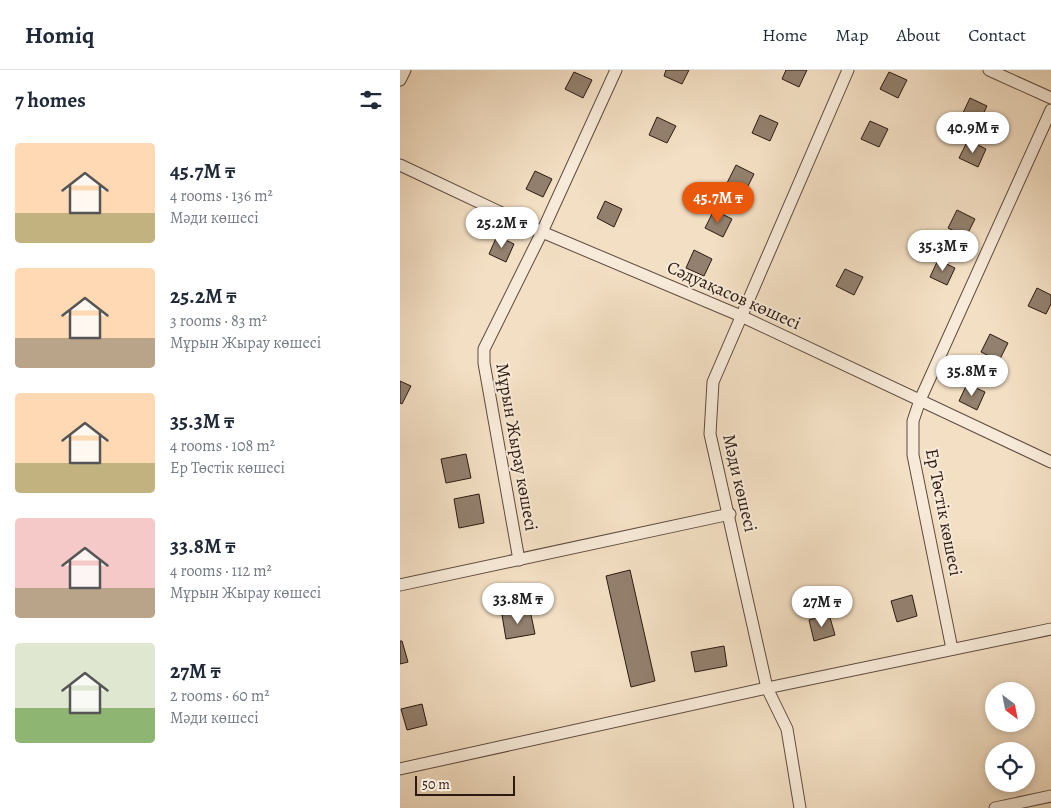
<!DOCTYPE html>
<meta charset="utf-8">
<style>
:root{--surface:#fff;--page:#f6f6f7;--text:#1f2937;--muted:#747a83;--line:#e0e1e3;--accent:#ea580c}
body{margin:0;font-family:Alegreya,serif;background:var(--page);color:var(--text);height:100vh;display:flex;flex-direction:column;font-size:19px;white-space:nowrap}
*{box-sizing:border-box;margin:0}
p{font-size:16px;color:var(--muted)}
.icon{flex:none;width:28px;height:28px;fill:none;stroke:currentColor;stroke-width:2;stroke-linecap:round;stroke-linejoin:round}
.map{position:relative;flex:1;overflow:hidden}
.sheet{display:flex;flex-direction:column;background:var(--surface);width:400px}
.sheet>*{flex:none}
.needle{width:32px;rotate:148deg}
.fabs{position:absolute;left:585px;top:612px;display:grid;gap:10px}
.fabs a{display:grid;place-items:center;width:50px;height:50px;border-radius:50%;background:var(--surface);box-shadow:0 2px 8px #0003;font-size:25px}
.scale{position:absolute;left:15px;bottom:12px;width:100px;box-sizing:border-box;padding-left:5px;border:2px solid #2c1911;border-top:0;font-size:14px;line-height:18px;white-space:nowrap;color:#2c1911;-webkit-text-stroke:4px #f7ead8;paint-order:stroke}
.price{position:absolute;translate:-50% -42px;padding:0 11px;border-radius:18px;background:#fff;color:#222;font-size:16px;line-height:32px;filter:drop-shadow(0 1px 2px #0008)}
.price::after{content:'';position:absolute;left:50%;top:30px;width:15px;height:11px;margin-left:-8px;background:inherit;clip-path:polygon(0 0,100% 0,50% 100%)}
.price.on{background:var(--accent);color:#fff}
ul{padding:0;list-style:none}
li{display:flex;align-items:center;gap:15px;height:125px;padding:0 15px}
li span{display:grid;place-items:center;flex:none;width:140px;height:100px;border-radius:5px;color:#555}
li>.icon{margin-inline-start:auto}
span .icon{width:60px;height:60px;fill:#fffc;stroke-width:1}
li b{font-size:21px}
h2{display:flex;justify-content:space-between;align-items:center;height:60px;padding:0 15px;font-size:21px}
header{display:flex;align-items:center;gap:30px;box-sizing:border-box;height:70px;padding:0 25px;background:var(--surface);border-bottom:1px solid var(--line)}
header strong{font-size:24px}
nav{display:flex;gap:28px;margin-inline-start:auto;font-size:18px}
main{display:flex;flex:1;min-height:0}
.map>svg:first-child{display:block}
.building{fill:#93806e;stroke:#2c1911}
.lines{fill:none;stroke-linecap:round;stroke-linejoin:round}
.street-casing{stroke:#5e4a3e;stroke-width:13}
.street{stroke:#f7ead8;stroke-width:11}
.labels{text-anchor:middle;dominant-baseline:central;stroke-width:4;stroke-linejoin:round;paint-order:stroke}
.street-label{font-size:18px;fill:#2c1911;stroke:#f7ead8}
</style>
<header>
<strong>Homiq</strong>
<nav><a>Home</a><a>Map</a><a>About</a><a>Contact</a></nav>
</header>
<main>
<section class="sheet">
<h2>7 homes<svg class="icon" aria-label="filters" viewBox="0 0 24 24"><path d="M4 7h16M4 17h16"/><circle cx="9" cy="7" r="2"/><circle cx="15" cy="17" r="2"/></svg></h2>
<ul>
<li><span style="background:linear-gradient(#ffd9b3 70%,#c2b280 0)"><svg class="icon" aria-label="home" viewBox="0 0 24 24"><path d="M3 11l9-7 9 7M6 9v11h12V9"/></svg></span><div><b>45.7M ₸</b><p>4 rooms · 136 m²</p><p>Мәди көшесі</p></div></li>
<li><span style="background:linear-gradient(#ffd9b3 70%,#b9a48a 0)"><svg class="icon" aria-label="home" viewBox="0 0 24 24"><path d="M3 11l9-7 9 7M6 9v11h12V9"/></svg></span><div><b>25.2M ₸</b><p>3 rooms · 83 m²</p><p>Мұрын Жырау көшесі</p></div></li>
<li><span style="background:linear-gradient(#ffd9b3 70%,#c2b280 0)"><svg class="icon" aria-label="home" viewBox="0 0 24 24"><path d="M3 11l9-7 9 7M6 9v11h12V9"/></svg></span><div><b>35.3M ₸</b><p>4 rooms · 108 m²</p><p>Ер Төстік көшесі</p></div></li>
<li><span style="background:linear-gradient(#f6c9c9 70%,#b9a48a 0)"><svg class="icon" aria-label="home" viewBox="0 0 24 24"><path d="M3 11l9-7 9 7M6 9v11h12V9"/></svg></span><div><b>33.8M ₸</b><p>4 rooms · 112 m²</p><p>Мұрын Жырау көшесі</p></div></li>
<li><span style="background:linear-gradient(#dfe7d0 65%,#8fb573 0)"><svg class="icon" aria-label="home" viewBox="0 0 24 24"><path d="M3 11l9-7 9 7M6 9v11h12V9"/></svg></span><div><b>27M ₸</b><p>2 rooms · 60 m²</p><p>Мәди көшесі</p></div></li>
</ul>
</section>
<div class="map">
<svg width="651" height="738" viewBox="0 0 651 738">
<rect width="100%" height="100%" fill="#f3dfc3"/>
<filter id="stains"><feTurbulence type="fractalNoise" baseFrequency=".004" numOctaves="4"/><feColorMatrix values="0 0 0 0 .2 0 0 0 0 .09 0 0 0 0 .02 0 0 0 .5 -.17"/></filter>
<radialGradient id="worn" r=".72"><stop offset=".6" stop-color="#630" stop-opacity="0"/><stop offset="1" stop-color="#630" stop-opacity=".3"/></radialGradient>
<g class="building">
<polygon points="266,0 289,0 282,14 264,6"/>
<polygon points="386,0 407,0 399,17 382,9"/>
<polygon points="174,2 192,10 183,28 165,19"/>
<polygon points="489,2 507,10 498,28 480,19"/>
<polygon points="570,28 587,36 579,53 562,45"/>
<polygon points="360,45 378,53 370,71 352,63"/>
<polygon points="257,47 276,56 267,73 249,65"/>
<polygon points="470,51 488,59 479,77 461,69"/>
<polygon points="568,70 586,79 578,97 559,88"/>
<polygon points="336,95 354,104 345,122 327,113"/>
<polygon points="135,101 152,109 143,127 126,119"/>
<polygon points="205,131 222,139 214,157 197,148"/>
<polygon points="314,140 332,149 323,167 305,158"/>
<polygon points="557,140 575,149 566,167 548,158"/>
<polygon points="97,166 114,174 106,192 89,184"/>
<polygon points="294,180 312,189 304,206 286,198"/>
<polygon points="538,190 555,198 547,215 530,207"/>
<polygon points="445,199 463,207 454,225 436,216"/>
<polygon points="637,218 651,225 651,234 646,244 628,236"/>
<polygon points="590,264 608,273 599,291 581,282"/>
<polygon points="0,311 11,316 2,334 0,333"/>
<polygon points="567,314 585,322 577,340 559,331"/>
<polygon points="66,384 71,408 46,413 41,389"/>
<polygon points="79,424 84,453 59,458 54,429"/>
<polygon points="230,500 255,611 231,617 206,506"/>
<polygon points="512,525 517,546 497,552 491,531"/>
<polygon points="130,540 135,564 106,569 102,545"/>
<polygon points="429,544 435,565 414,571 409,550"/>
<polygon points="0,571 2,571 8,592 0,594"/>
<polygon points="324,576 327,596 295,602 291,582"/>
<polygon points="22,634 27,655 7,660 1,639"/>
</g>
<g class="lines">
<g class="street-casing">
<g id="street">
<polyline points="589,0 651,28"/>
<polyline points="0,10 5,0"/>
<polyline points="0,95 142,162 341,246 651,392"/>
<polyline points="119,490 84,293 84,279 142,162 216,0"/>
<polyline points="0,515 330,444"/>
<polyline points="552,579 513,385 513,351 520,330 651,40"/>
<polyline points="0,699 367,618 651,559"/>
<polyline points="400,738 387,659 367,618 310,364 313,312 448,0"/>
<polyline points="595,738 651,726"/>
</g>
</g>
<use href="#street" class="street"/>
</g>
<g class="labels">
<g class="street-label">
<text transform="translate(334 225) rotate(24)">Сәдуақасов көшесі</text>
<text transform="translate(117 377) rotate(80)">Мұрын Жырау көшесі</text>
<text transform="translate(340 413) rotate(77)">Мәди көшесі</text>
<text transform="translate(544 442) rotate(79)">Ер Төстік көшесі</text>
</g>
</g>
<rect width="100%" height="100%" filter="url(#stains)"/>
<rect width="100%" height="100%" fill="url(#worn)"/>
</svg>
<div class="fabs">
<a><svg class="needle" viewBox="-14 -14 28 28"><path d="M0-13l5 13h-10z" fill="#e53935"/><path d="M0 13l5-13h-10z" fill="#747a83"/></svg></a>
<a><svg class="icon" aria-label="locate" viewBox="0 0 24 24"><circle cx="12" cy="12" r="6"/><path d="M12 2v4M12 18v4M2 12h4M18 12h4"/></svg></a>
</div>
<div class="scale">50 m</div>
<b class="price" style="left:573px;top:84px">40.9M ₸</b>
<b class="price on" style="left:318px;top:154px">45.7M ₸</b>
<b class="price" style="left:102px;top:179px">25.2M ₸</b>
<b class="price" style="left:543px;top:202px">35.3M ₸</b>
<b class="price" style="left:572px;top:327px">35.8M ₸</b>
<b class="price" style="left:118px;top:555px">33.8M ₸</b>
<b class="price" style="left:422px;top:558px">27M ₸</b>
</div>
</main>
